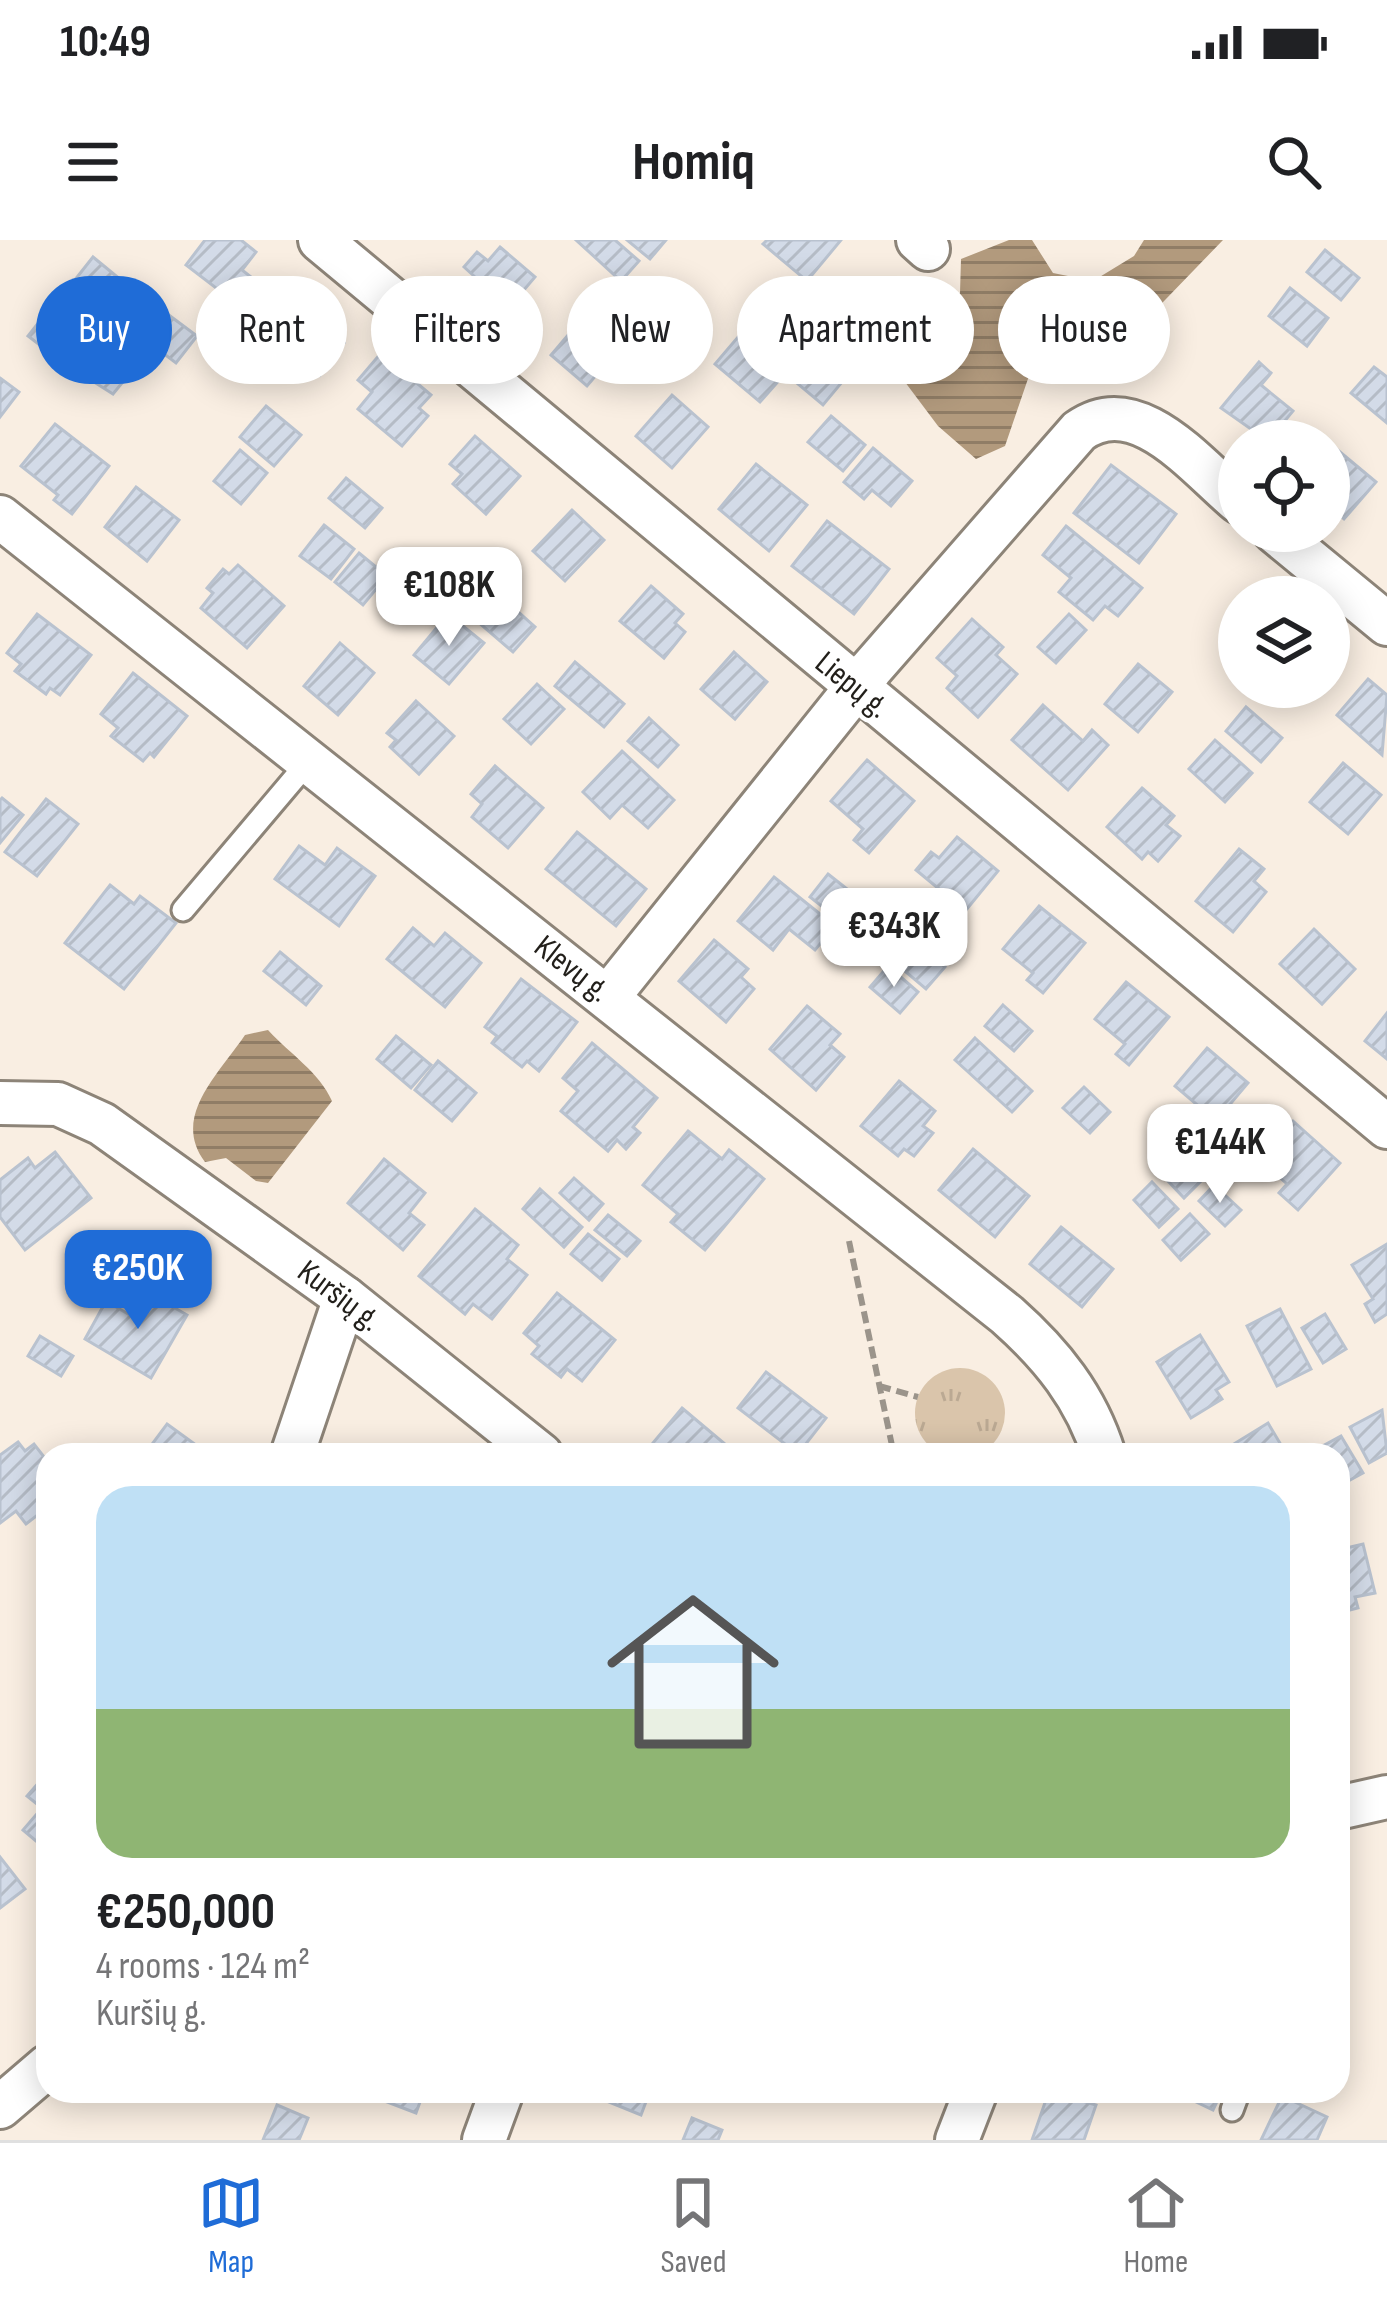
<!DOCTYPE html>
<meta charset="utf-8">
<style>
:root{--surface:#fff;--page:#f2f2f2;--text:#202124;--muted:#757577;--line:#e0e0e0;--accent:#1f6cd7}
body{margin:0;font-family:"Sofia Sans Condensed",sans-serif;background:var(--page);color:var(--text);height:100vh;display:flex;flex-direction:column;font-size:45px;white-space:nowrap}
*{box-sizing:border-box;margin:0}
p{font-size:39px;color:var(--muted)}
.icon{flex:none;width:66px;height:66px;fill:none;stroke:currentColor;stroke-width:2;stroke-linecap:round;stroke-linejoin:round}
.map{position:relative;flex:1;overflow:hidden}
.drawer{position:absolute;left:36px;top:1203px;width:1314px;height:660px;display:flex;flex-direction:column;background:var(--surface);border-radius:36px;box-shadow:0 6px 30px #0003}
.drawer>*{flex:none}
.hud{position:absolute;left:36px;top:36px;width:1317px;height:108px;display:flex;gap:24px}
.fabs{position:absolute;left:1218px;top:180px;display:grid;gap:24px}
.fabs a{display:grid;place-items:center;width:132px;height:132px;border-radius:50%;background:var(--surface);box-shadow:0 6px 30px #0003;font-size:60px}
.price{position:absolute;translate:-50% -102px;padding:0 27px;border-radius:24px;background:#fff;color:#222;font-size:39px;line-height:78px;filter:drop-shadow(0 3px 6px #0008)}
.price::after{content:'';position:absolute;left:50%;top:72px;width:36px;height:27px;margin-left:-18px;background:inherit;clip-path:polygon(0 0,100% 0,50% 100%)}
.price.selected{background:var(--accent);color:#fff}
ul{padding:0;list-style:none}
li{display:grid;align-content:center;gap:24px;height:636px;padding:0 60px}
li span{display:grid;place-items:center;height:372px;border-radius:36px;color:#555}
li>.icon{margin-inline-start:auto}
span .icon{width:216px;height:216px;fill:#fffc;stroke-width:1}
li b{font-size:51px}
.chip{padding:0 42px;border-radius:54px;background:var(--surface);box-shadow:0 6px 30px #0003;font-size:42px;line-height:108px}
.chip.selected{background:var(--accent);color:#fff}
.status{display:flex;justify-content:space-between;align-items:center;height:84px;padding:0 60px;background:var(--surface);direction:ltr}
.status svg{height:33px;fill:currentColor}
header{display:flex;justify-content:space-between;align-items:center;height:156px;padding:0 60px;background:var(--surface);font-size:54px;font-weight:700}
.tab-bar{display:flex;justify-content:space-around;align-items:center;height:168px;border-top:3px solid var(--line);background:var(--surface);font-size:33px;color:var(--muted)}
.tab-bar a{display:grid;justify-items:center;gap:6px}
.tab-bar .selected{color:var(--accent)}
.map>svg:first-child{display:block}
.park{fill:url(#park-tufts)}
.water{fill:url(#water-rules)}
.building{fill:url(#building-hatch);stroke:#b9c2cf;stroke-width:3}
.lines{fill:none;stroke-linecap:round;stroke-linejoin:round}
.service-casing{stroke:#8d8478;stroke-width:27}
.minor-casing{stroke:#8d8478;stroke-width:48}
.path{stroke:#9b948b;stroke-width:6;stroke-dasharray:12 6;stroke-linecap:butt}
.service{stroke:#fff;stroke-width:21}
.minor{stroke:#fff;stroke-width:42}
.labels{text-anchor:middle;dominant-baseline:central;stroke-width:9;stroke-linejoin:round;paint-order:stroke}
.street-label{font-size:33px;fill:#221f1a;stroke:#fff}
</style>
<div class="status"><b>10:49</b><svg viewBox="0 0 49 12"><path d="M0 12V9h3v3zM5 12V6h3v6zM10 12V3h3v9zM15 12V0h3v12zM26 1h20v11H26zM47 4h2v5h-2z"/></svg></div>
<header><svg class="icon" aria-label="menu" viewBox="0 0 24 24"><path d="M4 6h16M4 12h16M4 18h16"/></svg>Homiq<svg class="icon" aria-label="search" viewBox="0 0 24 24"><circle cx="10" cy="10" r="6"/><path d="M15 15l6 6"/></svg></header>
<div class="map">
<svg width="1387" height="1900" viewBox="0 0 1387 1900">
<defs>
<pattern id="park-tufts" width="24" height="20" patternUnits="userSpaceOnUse" patternTransform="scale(3)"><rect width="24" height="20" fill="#dac5ab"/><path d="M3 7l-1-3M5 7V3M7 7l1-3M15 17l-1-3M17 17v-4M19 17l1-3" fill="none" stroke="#bba993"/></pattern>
<pattern id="water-rules" width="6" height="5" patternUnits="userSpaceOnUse" patternTransform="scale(3)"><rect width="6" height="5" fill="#b29a7d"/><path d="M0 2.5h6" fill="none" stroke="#907d66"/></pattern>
<pattern id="building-hatch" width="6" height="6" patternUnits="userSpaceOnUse" patternTransform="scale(3)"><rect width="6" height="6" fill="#d3dbe8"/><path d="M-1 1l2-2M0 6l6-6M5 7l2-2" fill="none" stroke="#b5bcc6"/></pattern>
</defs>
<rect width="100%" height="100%" fill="#f9eee2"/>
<circle class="park" cx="960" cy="1173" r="45"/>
<g class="water">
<polygon points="1009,0 1032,0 1053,33 1093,41 1134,16 1144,0 1223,0 1137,89 1092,122 1063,112 1031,130 1005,206 976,219 938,186 893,126 960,53 961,19"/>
<path d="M268 790C290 814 319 832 332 861L268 943 256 941 226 918 205 922C171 877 218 835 245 795Z"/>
</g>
<g class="building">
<polygon points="205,0 241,0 256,12 242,30 251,37 233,61 186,25"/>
<polygon points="576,0 615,0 639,21 621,41"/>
<polygon points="627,0 666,0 650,19"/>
<polygon points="767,0 841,0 807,41 763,4"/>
<polygon points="500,7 535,37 500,78 465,48 475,37 464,27 477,12 488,21"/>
<polygon points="1325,10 1359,38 1341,60 1307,32"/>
<polygon points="93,17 132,49 114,73 74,41"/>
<polygon points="298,47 344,83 334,96 344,103 320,135 264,91"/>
<polygon points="1290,48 1328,78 1307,106 1269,76"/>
<polygon points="138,52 197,96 176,123 118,79"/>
<polygon points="58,58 86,80 75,94 85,102 67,126 28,96"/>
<polygon points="767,67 814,107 843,72 877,100 823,165 742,97"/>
<polygon points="585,75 621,106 587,146 551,115"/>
<polygon points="738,97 783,136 760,162 715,124"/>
<polygon points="100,99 135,127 113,154 75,130"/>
<polygon points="381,113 431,155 419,168 428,176 402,206 358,169 372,152 358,140"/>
<polygon points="1259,122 1271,133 1261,145 1293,171 1268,201 1221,168"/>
<polygon points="1374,127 1387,137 1387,183 1351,153"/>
<polygon points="0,138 19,152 0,177"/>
<polygon points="672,155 708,187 672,228 636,196"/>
<polygon points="266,166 301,195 274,226 240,197"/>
<polygon points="831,176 865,205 843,231 808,202"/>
<polygon points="55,184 109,226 72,274 54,260 58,255 21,226"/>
<polygon points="475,196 520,236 486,274 453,244 462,234 450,224"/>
<polygon points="1334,207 1376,242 1344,279 1329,266 1329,213"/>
<polygon points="873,208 912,241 891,266 872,250 864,259 844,242"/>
<polygon points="240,210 267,233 241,264 214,241"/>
<polygon points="756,224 807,265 769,311 719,269"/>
<polygon points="1111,225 1176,274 1139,323 1074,273"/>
<polygon points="346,238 382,268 365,288 329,258"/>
<polygon points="136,247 179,280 147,321 105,287"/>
<polygon points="572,270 604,300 565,341 533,311"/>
<polygon points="827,281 889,329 854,374 792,326"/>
<polygon points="324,285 354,309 331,339 300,316"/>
<polygon points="1066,286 1142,348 1118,376 1105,366 1093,380 1059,352 1071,338 1043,315"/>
<polygon points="439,309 471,335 447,364 415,338"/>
<polygon points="359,313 387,336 363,365 335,342"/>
<polygon points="238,325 284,366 247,408 201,368 213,353 207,348 223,329 229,334"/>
<polygon points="478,336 535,387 513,412 455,362"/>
<polygon points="651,346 683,374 675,383 685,392 664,418 620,381"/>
<polygon points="37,374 91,415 60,455 50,448 46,454 15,431 21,424 7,413"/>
<polygon points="448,374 484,403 449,444 414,415"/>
<polygon points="1069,374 1086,390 1056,423 1038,407"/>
<polygon points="972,379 1003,407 996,415 1017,434 978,477 947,448 957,436 937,418"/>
<polygon points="340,403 374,433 338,475 304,446"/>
<polygon points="734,412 767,442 735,479 701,449"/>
<polygon points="575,422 624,464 604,487 555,446"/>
<polygon points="1138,424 1172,452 1138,492 1105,464"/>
<polygon points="133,433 187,476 154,517 150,513 143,521 111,496 118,488 101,474"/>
<polygon points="1368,439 1387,455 1382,515 1337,475"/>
<polygon points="537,444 564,469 531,504 504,479"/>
<polygon points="416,461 454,496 419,534 390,507 396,500 387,493"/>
<polygon points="1043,465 1083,501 1092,490 1108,505 1068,550 1012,500"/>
<polygon points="1246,467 1282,498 1261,522 1226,491"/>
<polygon points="649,478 678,505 658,527 628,501"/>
<polygon points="1215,500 1252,533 1225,562 1189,529"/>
<polygon points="622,511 674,560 648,588 622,565 610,578 583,552"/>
<polygon points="867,520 914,561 869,613 854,600 863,589 831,561"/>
<polygon points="1343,523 1381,555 1348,594 1310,562"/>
<polygon points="495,526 543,568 508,608 472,577 482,564 471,554"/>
<polygon points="1142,548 1174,576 1166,585 1180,596 1158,621 1148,612 1142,619 1107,587"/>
<polygon points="2,558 23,575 0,603 0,560"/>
<polygon points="46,559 78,584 37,636 5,612"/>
<polygon points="577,592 646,649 616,686 546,629"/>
<polygon points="957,597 998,631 957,681 942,667 950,658 916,630 931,612 939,618"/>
<polygon points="299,606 325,625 337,608 375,636 339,686 275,639"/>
<polygon points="1239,609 1264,629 1254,641 1266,652 1233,692 1196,661"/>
<polygon points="828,634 856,656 838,679 810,657"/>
<polygon points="774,637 835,686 815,710 789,689 773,710 738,681"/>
<polygon points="110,645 134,664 140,656 176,683 124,749 65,703"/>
<polygon points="1039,666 1085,703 1043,753 1027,740 1033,733 1003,709"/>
<polygon points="413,688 434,706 445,693 481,723 445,767 387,719"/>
<polygon points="1314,689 1355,729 1322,764 1280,724"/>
<polygon points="913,698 945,727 926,749 893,721"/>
<polygon points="714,700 748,729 741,737 754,749 726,782 679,741"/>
<polygon points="280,712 321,746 306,765 264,731"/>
<polygon points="888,726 918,752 900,773 870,747"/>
<polygon points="521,739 577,782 539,831 527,821 522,827 492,803 497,796 485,787"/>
<polygon points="1126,742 1169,777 1129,825 1116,814 1125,804 1095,779"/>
<polygon points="1003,765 1032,791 1014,811 985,786"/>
<polygon points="807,766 840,794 830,805 844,817 816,850 770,809"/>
<polygon points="1387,773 1387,819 1365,801"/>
<polygon points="396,796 431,825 411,848 377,819"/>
<polygon points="975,798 1032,851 1012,872 955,820"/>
<polygon points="592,803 657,858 633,887 640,893 626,909 617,900 608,911 561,871 578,851 563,838"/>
<polygon points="1207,808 1248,843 1216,881 1175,846"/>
<polygon points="438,821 476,853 452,881 415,850"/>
<polygon points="899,841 935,871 923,886 933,893 914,916 904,909 898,916 861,886"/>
<polygon points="1084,847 1110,872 1090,893 1063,868"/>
<polygon points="1293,881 1340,923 1298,970 1279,953 1287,944 1259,919"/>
<polygon points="688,891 722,919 729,910 764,939 705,1010 671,982 678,974 643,945"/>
<polygon points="1173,906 1204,938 1184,958 1153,925"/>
<polygon points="973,909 1029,956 995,997 939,950"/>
<polygon points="55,912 91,958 25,1010 0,977 0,940 28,918 35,928"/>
<polygon points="384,919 425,953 409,973 424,985 403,1010 348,963"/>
<polygon points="574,938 603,964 589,980 560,953"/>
<polygon points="1152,942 1178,969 1159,987 1134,960"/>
<polygon points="1214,945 1241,970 1225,986 1199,961"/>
<polygon points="540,949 582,987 564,1007 523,969"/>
<polygon points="475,969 518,1005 507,1019 527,1035 492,1079 473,1064 465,1074 419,1036"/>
<polygon points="1190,974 1209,994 1181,1020 1163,1000"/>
<polygon points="608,975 640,1001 627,1016 595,990"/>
<polygon points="1061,987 1113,1029 1082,1067 1030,1024"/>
<polygon points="588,994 619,1019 602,1040 571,1014"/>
<polygon points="1387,1004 1387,1074 1375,1082 1365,1064 1373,1059 1352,1025"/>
<polygon points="142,1049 187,1075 151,1138 85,1099 106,1061 128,1074"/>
<polygon points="557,1053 615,1100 582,1141 567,1129 561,1137 532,1114 539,1106 524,1093"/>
<polygon points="1280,1069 1311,1129 1277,1146 1247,1086"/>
<polygon points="1325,1074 1346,1109 1323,1123 1302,1088"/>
<polygon points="1200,1095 1229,1142 1216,1150 1222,1159 1191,1178 1157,1122"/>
<polygon points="40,1096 73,1116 61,1136 28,1116"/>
<polygon points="766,1132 826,1178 798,1214 738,1168"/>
<polygon points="682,1168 738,1215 643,1215"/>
<polygon points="1382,1170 1387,1213 1369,1223 1350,1187"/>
<polygon points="1268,1183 1287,1215 1216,1215"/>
<polygon points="167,1184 196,1205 188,1215 144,1215"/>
<polygon points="1341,1196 1363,1233 1339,1246 1338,1215 1321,1215 1317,1209"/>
<polygon points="18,1202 25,1211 34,1204 48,1222 48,1249 40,1254 48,1267 26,1284 16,1271 0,1283 0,1215"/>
<polygon points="1363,1304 1375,1353 1355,1357 1358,1368 1338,1373 1338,1310"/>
<polygon points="48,1532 48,1611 23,1590 42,1568 27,1556"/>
<polygon points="0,1617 25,1649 0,1668"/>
<polygon points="370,1851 424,1851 416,1873 369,1855"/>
<polygon points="582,1851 650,1851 641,1875"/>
<polygon points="1049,1851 1096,1865 1084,1900 1032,1900"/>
<polygon points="1173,1851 1222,1851 1213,1870"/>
<polygon points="1282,1856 1327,1877 1317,1900 1261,1900"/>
<polygon points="277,1865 308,1878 299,1900 263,1900"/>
<polygon points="692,1878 722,1890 718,1900 683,1900"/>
</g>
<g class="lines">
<g class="service-casing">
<g id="service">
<polyline points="183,670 309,521"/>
<polyline points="1232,1870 1239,1851"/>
</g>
</g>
<g class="minor-casing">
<g id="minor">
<polyline points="320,0 1387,887"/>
<polyline points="918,0 928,9"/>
<path d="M0 277 1007 1075C1052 1115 1086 1157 1104 1215"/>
<polyline points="1274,291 1387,384"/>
<path d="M608 757 871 429 1079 191C1137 150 1195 225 1239 262"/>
<polyline points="0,863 58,864 102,884 345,1058 541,1215"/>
<polyline points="292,1215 345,1058"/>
<polyline points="1338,1568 1387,1557"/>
<polyline points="0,1867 48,1826"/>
<polyline points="484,1900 502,1851"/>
<polyline points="957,1900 976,1851"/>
</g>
</g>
<g class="path">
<polyline points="849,1001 894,1215"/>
<polyline points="879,1146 918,1157"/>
<polyline points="918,1215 930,1206"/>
</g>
<use href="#service" class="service"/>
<use href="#minor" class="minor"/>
</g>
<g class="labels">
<g class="street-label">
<text transform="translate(852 445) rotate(39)">Liepų g.</text>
<text transform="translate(572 729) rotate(38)">Klevų g.</text>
<text transform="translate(339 1056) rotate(37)">Kuršių g.</text>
</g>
</g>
</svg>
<div class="fabs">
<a><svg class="icon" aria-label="locate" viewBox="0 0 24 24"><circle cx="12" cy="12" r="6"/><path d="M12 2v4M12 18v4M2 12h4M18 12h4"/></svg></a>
<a><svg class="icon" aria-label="layers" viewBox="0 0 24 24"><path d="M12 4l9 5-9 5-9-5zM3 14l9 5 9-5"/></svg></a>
</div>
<b class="price" style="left:449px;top:409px">€108K</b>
<b class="price" style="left:894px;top:750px">€343K</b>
<b class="price" style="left:1220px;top:966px">€144K</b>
<b class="price selected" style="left:138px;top:1092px">€250K</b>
<div class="hud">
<a class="chip selected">Buy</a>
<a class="chip">Rent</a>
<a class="chip">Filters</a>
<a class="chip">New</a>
<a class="chip">Apartment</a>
<a class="chip">House</a>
</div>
<section class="drawer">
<ul>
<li><span style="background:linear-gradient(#bfe0f5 60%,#8fb573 0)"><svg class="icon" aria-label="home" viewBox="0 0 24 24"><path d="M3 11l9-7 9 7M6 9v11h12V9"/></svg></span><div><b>€250,000</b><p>4 rooms · 124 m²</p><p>Kuršių g.</p></div></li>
</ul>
</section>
</div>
<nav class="tab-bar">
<a class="selected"><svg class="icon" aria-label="map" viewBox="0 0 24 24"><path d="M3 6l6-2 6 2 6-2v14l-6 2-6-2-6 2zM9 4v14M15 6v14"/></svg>Map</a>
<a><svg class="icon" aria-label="saved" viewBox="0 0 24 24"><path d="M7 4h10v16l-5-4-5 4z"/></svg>Saved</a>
<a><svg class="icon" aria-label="home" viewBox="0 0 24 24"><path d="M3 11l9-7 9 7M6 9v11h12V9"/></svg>Home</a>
</nav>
